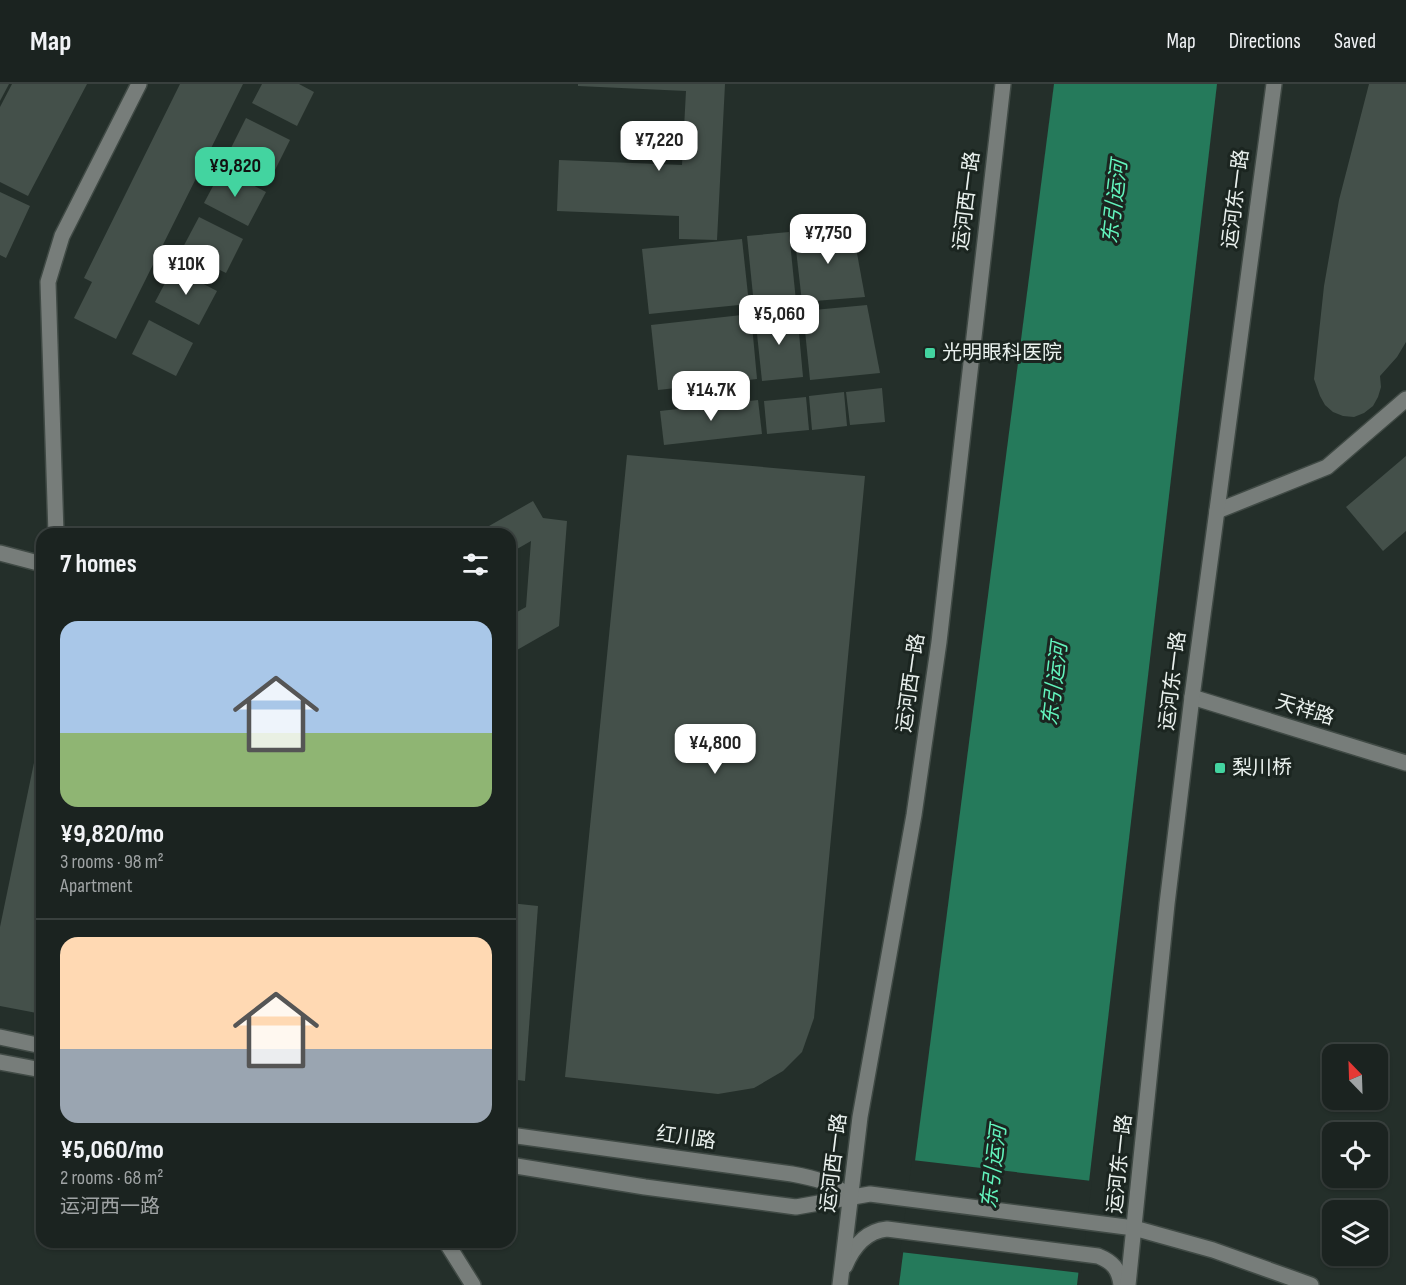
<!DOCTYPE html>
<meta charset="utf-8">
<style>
:root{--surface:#1b2320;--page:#242b29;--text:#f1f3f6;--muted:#a0a4a5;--line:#39403e;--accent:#43d4a0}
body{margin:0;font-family:"Sofia Sans Condensed","Noto Sans SC",sans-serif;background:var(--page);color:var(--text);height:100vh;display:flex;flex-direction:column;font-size:22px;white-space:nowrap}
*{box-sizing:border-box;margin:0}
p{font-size:20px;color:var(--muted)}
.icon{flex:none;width:33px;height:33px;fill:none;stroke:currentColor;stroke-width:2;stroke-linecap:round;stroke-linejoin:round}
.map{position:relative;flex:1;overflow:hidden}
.panel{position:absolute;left:36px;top:444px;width:480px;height:720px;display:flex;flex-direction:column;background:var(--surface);border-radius:18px;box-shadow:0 2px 4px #0004,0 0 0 2px var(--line)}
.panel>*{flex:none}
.needle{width:39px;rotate:337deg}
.fabs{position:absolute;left:1322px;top:960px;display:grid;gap:12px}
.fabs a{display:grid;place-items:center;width:66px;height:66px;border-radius:12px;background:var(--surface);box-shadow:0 2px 4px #0004,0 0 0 2px var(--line);font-size:30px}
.price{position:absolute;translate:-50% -51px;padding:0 14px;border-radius:12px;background:#fff;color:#222;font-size:20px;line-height:39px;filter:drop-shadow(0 2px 3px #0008)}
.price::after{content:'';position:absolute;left:50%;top:36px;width:18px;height:14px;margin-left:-9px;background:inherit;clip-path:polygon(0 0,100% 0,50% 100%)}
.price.selected{background:var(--accent);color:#111}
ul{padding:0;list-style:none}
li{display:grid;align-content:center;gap:12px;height:318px;padding:0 24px}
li+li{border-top:2px solid var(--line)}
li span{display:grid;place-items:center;height:186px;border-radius:18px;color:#555}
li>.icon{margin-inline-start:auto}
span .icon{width:108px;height:108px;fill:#fffc;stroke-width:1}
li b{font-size:26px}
h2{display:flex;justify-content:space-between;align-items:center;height:72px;padding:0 24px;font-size:26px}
header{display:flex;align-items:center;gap:36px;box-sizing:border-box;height:84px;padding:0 30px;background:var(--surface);border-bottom:2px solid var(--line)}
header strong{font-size:28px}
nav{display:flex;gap:33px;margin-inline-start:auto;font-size:21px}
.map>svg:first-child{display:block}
.water{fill:#257a5b}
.pier{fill:#242f2a}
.building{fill:#44504a}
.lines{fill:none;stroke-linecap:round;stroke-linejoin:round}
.minor-casing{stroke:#404a45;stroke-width:18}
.minor{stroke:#777d7a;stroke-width:15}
.poi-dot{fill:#43d4a0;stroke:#1b2520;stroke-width:2}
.labels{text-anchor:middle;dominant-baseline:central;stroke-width:6;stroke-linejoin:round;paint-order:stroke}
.street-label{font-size:20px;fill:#eaf1ee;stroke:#1b2520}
.poi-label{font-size:20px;fill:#eaf1ee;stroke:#1b2520;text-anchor:start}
.water-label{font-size:21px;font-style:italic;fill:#62f3bc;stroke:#1b2520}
</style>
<header>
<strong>Map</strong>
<nav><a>Map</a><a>Directions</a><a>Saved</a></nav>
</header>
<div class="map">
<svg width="1406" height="1201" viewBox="0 0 1406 1201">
<rect width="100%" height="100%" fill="#242f2a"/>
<polygon class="water" points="1054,0 1217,0 1077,1201 899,1201"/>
<polygon class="pier" points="912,1076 1092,1097 1081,1189 900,1168"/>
<g class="building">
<polygon points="0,0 9,0 0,17"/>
<polygon points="12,0 87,0 28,112 0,98 0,23"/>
<polygon points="180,0 243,0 116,255 74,234 92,198 84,194"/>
<polygon points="262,0 299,0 314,8 297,42 252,19"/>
<polygon points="578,0 725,0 717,156 679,155 679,132 557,127 559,76 682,81 686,7 578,2"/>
<polygon points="1369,0 1406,0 1406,258 1397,273 1380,292 1381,303 1378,313 1373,322 1364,329 1354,333 1343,332 1333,328 1325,321 1320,312 1314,295 1324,202 1339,116"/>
<polygon points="246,34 290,56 273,90 229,68"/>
<polygon points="222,85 266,108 248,142 204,119"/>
<polygon points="0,108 30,122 6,174 0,171"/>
<polygon points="199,133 243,155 226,189 181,167"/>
<polygon points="852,142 865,213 802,218 794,148"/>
<polygon points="789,148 796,217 754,221 747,152"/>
<polygon points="742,155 749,220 649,230 642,165"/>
<polygon points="173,184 217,207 199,241 155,218"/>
<polygon points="867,221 880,289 810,296 803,227"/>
<polygon points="797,227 803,293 762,297 755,231"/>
<polygon points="751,230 757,295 658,306 651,241"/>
<polygon points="149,236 193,259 176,292 132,270"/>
<polygon points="882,304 885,338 850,341 846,308"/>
<polygon points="844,308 847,342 812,346 809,312"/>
<polygon points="806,313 809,346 767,350 764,317"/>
<polygon points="758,316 762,350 664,361 660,327"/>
<polygon points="627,371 865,392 814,934 802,968 783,987 754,1004 718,1010 565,993"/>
<polygon points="1406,372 1406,447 1383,467 1346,423"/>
<polygon points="533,417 543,434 567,437 559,542 510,570 510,532 526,523 531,457 510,469 510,450 475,450"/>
<polygon points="36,669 42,671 42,930 0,922 0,843"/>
<polygon points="510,819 538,822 525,997 510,995"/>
</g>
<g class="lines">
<g class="minor-casing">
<g id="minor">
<polyline points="1217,427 1327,383 1406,315"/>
<polyline points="56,450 48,198 62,152 139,0"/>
<polyline points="0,469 42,480"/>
<polyline points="1192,613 1406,679"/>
<polyline points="0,953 42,962"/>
<polyline points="0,978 42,986"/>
<path d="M510 1051 792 1090C815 1094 832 1099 851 1113"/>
<polyline points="510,1081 645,1103 796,1123 870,1110 1134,1144 1213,1166 1311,1201"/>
<polyline points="446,1158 473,1201"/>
<path d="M845 1182C853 1163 866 1147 887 1145L1098 1172C1113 1178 1119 1185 1121 1201"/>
<polyline points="840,1201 860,1033 914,731 939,558 1003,0"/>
<polyline points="1128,1201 1167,820 1192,613 1274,0"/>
</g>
</g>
<use href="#minor" class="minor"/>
</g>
<g class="poi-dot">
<rect x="924" y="263" width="12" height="12" rx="3"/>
<rect x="1214" y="678" width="12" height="12" rx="3"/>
</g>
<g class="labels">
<g class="street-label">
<text transform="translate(1236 115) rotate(-83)">运河东一路</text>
<text transform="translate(967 117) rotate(-83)">运河西一路</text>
<text transform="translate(1173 597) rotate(-83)">运河东一路</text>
<text transform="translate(911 599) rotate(-82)">运河西一路</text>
<text transform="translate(1305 626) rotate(17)">天祥路</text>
<text transform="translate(686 1054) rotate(8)">红川路</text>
<text transform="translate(834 1079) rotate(-83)">运河西一路</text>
<text transform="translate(1120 1080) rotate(-84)">运河东一路</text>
</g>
<g class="poi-label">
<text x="942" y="269">光明眼科医院</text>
<text x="1232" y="684">梨川桥</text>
</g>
<g class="water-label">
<text transform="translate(1115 118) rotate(-83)">东引运河</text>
<text transform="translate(1055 600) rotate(-83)">东引运河</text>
<text transform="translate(994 1083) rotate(-83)">东引运河</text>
</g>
</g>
</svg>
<div class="fabs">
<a><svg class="needle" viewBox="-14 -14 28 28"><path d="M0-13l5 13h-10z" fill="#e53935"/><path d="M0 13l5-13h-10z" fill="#a0a4a5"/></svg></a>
<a><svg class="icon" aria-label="locate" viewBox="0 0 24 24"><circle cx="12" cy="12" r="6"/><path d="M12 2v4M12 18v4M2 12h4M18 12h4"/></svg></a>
<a><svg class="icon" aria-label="layers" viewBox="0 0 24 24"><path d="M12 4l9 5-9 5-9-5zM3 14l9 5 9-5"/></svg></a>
</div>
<b class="price" style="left:659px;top:88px">¥7,220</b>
<b class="price selected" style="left:235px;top:114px">¥9,820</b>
<b class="price" style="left:828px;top:181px">¥7,750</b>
<b class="price" style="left:186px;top:212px">¥10K</b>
<b class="price" style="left:779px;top:262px">¥5,060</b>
<b class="price" style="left:711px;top:338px">¥14.7K</b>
<b class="price" style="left:715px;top:691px">¥4,800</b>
<section class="panel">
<h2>7 homes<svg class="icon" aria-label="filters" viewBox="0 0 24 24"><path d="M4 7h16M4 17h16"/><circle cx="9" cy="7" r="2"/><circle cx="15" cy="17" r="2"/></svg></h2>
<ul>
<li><span style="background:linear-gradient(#a9c7e8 60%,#8fb573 0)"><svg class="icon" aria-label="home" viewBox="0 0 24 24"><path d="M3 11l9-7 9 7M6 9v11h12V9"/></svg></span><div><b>¥9,820/mo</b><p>3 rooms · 98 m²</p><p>Apartment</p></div></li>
<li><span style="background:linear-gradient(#ffd9b3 60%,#9aa5b1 0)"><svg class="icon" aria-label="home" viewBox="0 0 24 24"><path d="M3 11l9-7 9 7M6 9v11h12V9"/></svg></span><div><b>¥5,060/mo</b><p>2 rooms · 68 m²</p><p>运河西一路</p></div></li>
</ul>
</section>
</div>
